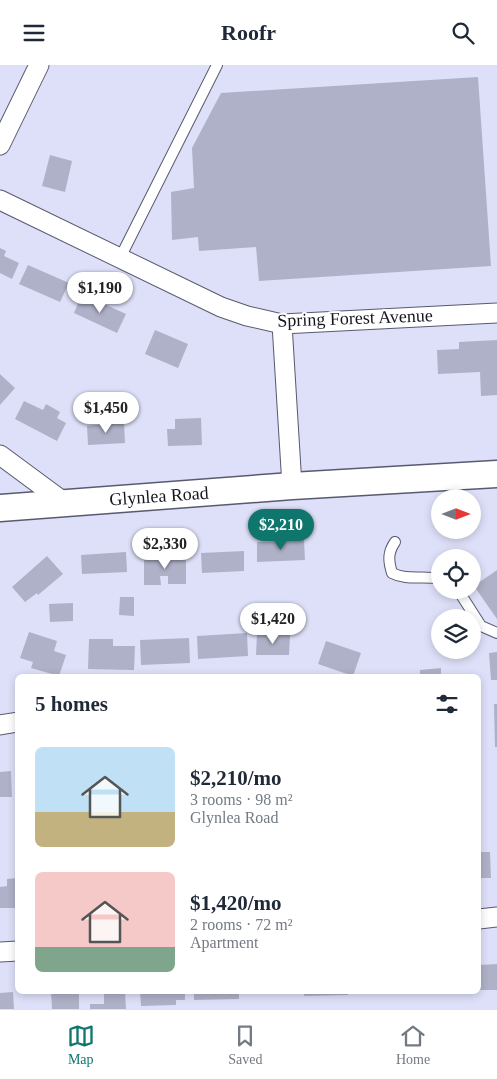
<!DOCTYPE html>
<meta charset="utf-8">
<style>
:root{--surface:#fff;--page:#f6f6f7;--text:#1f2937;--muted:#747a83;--line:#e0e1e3;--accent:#0f766e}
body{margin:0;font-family:"Times New Roman",serif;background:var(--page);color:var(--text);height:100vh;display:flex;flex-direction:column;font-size:19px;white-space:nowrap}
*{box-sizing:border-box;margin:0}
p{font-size:16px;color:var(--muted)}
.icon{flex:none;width:28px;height:28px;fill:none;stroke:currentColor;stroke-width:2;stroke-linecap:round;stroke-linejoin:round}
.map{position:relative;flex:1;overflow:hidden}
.drawer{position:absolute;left:15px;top:609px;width:466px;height:320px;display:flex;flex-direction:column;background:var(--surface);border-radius:8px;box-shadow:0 2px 8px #0003}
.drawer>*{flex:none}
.needle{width:32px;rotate:90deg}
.controls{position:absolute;left:431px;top:424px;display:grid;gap:10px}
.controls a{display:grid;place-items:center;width:50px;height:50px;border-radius:50%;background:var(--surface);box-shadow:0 2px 8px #0003;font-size:25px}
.price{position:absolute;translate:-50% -42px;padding:0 11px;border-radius:18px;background:#fff;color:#222;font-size:16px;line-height:32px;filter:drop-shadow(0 1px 2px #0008)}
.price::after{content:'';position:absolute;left:50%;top:30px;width:15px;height:11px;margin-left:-8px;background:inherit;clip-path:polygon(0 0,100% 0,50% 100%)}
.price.current{background:var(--accent);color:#fff}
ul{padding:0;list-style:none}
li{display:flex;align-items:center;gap:15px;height:125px;padding:0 20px}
li span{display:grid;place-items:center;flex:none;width:140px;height:100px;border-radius:8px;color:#555}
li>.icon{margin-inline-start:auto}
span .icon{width:60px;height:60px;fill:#fffc;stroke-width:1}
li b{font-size:21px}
h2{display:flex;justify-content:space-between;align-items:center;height:60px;padding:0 20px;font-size:21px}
header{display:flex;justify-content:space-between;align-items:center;height:65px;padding:0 20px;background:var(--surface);font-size:22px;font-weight:700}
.tab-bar{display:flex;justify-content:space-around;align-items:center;height:70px;border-top:1px solid var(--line);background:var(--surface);font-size:14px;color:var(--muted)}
.tab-bar a{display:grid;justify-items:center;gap:2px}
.tab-bar .current{color:var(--accent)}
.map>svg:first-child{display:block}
.building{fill:#afb1c8}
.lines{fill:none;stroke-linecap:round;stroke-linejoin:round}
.lane-casing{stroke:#585a6f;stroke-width:12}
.street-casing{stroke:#585a6f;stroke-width:21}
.secondary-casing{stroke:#585a6f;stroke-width:29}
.lane{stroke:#fff;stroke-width:10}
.street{stroke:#fff;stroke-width:19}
.secondary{stroke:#fff;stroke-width:26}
.labels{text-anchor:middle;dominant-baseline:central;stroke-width:4;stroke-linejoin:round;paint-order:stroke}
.street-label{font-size:18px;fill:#15151e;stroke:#fff}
</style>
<header><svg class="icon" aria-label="menu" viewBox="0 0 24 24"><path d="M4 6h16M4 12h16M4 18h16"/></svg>Roofr<svg class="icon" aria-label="search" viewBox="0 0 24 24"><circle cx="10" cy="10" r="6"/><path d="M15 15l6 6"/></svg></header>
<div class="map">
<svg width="497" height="944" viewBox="0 0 497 944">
<rect width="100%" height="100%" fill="#dde0f8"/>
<g class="building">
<polygon points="478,12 491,201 259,216 256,182 199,186 198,172 172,175 171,127 194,123 192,83 221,28"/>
<polygon points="50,90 72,96 65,127 42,121"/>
<polygon points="0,183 6,186 4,191 19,198 12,214 0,208"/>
<polygon points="28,200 69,218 60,237 19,219"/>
<polygon points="82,229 126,249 117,268 74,248"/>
<polygon points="155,265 188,279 178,303 145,289"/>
<polygon points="497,275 497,330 481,331 480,307 438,309 437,285 459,284 459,277"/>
<polygon points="0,309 15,323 0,340"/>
<polygon points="24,336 43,345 46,339 60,347 57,353 66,358 57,376 15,354"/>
<polygon points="201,353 202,380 168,381 167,364 175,364 175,354"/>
<polygon points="124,357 125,378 88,380 87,361"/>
<polygon points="304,475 305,495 257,497 257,477"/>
<polygon points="244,486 244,506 202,508 201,488"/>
<polygon points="126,487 127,507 82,509 81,490"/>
<polygon points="47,491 63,509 38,530 37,528 25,537 12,522"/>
<polygon points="186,491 186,519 168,519 168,511 160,511 161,520 144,520 144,492"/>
<polygon points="497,505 497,554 474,521"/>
<polygon points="120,532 134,532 134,551 119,550"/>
<polygon points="73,538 73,556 50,557 49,539"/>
<polygon points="29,567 57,576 54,586 66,590 59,611 31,603 33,597 20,593"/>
<polygon points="247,568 248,591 198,594 197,571"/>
<polygon points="257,569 290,570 289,590 256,590"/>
<polygon points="189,573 190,598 141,600 140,575"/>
<polygon points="89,574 113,574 113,581 135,581 134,605 88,604"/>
<polygon points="326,576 361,588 353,611 318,599"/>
<polygon points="497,587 497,615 491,615 489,588"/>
<polygon points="441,603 441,611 420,611 420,605"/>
<polygon points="494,639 497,639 497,682 495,682"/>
<polygon points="11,706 12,732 0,732 0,707"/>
<polygon points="479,787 490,787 491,813 479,813"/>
<polygon points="18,813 18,843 0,843 0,822 7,821 7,814"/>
<polygon points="497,899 497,925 479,925 479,900"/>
<polygon points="51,926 79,926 79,944 52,944"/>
<polygon points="104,926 125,926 126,944 90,944 90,939 104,939"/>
<polygon points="140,926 185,926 185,935 176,935 176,940 141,941"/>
<polygon points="194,926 239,926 239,934 194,935"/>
<polygon points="250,926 285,926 285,928 250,929"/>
<polygon points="304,926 347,926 348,930 304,931"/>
<polygon points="13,927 14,944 0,944 0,928"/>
</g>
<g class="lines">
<g class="lane-casing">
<g id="lane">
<polyline points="120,193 217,0"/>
<path d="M395 477C388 487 388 495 392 508 407 516 424 510 440 514"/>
<polyline points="458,525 481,561 497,568"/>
</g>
</g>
<g class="street-casing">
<g id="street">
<polyline points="0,80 39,0"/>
<polyline points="0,135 221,242 247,251 282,259 497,248"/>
<polyline points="282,259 292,421"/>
<polyline points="0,390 65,438"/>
<polyline points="0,660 18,657"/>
<polyline points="479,854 497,852"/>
<polyline points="0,887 18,886"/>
</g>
</g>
<g class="secondary-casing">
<polyline id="secondary" points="0,443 292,421 497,409"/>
</g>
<use href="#lane" class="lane"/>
<use href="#street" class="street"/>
<use href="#secondary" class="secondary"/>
</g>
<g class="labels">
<g class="street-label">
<text transform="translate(355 253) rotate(-2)">Spring Forest Avenue</text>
<text transform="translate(159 431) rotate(-4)">Glynlea Road</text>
</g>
</g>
</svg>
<div class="controls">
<a><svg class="needle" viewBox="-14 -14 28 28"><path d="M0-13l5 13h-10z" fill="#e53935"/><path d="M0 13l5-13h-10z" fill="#747a83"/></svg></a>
<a><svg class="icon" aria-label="locate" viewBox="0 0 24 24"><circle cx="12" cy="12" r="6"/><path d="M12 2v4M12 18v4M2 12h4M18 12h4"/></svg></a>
<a><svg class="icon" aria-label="layers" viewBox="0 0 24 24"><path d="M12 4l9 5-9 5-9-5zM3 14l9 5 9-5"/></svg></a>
</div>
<b class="price" style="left:100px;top:249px">$1,190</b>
<b class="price" style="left:106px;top:369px">$1,450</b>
<b class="price current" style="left:281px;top:486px">$2,210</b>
<b class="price" style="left:165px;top:505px">$2,330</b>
<b class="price" style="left:273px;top:580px">$1,420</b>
<section class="drawer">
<h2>5 homes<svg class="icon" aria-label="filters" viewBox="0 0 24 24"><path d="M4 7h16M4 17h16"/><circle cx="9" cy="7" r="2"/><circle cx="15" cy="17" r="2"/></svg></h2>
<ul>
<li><span style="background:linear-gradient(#bfe0f5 65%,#c2b280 0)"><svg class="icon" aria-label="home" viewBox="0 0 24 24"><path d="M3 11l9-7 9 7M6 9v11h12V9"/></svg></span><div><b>$2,210/mo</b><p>3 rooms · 98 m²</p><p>Glynlea Road</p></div></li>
<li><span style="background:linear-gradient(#f6c9c9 75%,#7fa58c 0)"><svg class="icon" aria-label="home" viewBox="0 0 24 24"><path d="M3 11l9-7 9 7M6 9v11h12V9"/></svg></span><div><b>$1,420/mo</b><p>2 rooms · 72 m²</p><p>Apartment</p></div></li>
</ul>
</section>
</div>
<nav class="tab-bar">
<a class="current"><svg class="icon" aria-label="map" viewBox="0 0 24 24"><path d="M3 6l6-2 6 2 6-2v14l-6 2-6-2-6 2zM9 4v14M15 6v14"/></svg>Map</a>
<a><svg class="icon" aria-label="saved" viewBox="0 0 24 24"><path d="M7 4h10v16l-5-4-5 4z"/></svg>Saved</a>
<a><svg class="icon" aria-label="home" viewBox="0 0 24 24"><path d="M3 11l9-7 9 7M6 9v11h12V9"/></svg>Home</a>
</nav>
